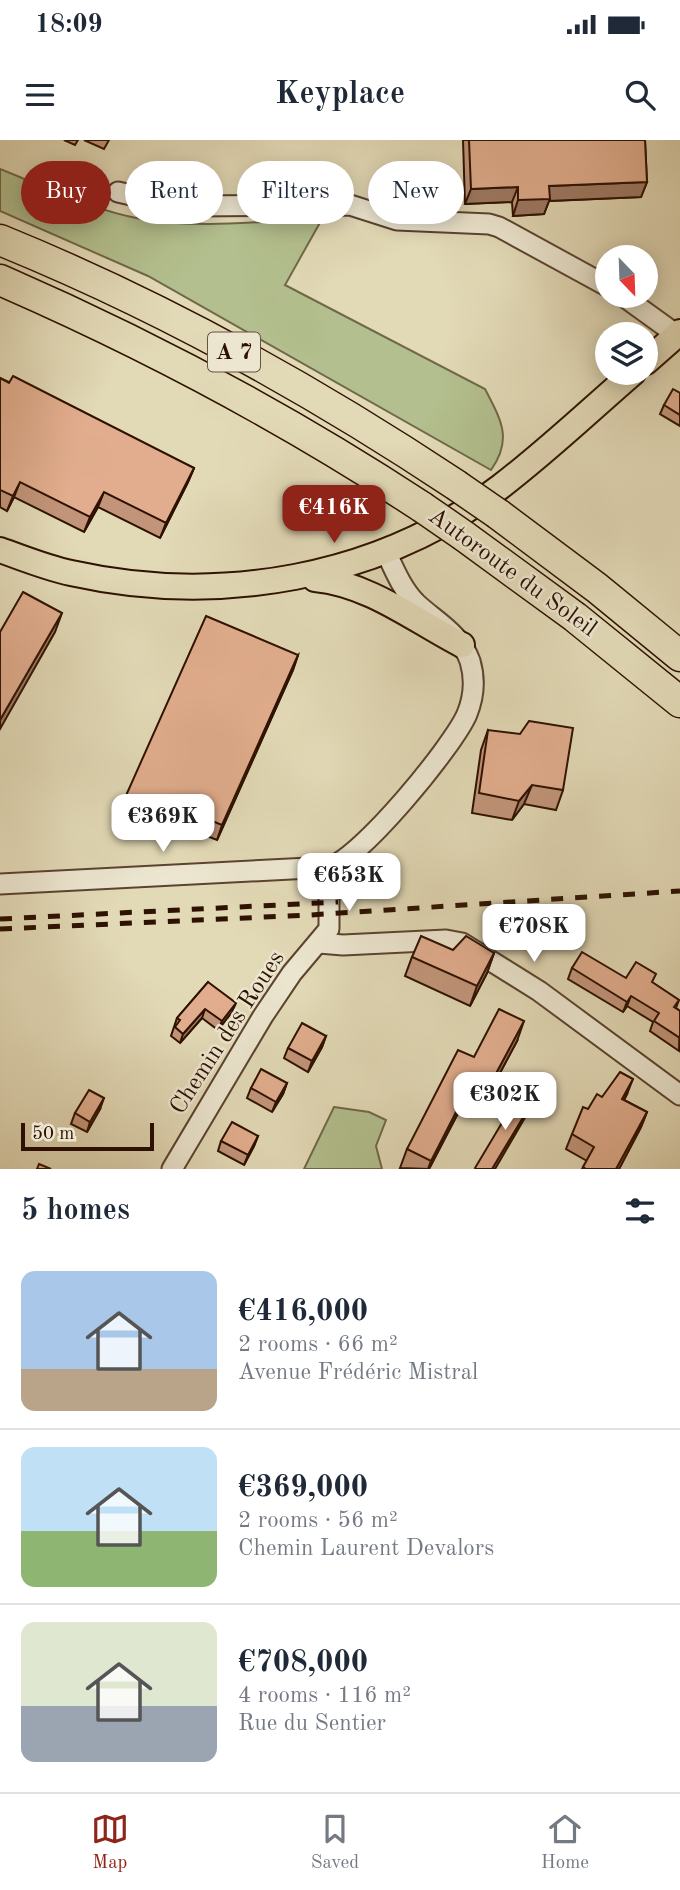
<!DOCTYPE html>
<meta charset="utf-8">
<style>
:root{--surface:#fff;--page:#f6f6f7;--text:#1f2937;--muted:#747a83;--line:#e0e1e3;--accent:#8f2418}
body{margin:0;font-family:"Old Standard TT",serif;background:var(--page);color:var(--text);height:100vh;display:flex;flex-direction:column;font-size:26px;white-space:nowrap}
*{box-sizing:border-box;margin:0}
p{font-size:23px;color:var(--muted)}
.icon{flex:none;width:38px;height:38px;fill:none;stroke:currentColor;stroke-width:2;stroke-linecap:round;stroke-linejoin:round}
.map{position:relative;height:1029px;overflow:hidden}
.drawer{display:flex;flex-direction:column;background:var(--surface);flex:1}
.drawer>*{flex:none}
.banner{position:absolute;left:21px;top:21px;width:639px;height:63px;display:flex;gap:14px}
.needle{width:46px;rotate:157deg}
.fabs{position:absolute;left:595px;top:105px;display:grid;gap:14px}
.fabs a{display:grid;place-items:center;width:63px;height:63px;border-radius:50%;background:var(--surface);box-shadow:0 4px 18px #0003;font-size:35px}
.scale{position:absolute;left:21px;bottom:18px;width:133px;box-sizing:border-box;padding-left:7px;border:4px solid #2e1101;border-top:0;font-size:19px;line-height:24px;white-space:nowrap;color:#2e1101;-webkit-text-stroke:5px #ece6d0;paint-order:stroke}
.price{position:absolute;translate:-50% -60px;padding:0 16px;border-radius:14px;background:#fff;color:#222;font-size:23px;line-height:46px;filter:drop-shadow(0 2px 4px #0008)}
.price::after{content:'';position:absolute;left:50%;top:42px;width:21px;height:16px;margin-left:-10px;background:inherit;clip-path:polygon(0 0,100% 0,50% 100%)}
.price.current{background:var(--accent);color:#fff}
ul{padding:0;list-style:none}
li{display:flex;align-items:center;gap:21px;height:175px;padding:0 21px}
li+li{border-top:2px solid var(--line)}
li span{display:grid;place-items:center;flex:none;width:196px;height:140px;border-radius:14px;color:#555}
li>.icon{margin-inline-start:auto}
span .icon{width:84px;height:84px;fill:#fffc;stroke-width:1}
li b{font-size:30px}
h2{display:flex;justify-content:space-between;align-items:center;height:84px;padding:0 21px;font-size:30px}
.tag{padding:0 24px;border-radius:32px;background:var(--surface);box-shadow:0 4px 18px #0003;font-size:24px;line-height:63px}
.tag.current{background:var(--accent);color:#fff}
.status{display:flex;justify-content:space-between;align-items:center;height:49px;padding:0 35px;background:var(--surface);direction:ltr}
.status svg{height:19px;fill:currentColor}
header{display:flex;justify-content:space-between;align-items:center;height:91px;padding:0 21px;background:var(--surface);font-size:32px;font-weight:700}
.menu{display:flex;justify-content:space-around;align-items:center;height:98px;border-top:2px solid var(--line);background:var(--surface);font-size:19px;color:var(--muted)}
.menu a{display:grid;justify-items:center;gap:4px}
.menu .current{color:var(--accent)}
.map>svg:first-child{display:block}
.green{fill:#b3bf8e;stroke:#706848;stroke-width:2}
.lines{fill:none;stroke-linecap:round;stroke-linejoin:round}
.minor-casing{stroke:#5b432e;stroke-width:23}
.major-casing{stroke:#2e1101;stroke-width:28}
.highway-casing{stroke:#2e1101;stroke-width:33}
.minor{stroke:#ece6d0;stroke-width:19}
.major{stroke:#e2d9b6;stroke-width:24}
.highway{stroke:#e2d9b6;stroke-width:30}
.rail{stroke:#2e1101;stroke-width:5;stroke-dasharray:12 12;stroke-linecap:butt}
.highway-bridge-casing{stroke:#2e1101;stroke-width:33;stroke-linecap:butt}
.highway-bridge{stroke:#e2d9b6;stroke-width:30}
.wall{fill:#c2957a;stroke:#2e1101;stroke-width:2}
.shaded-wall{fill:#9e7963;stroke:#2e1101;stroke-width:2}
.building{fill:#e1ad8e;stroke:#2e1101;stroke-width:2}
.labels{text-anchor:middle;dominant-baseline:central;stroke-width:5;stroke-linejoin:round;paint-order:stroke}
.shield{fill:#ece6d0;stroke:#67513f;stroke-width:2}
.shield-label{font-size:23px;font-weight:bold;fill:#2e1101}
.street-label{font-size:24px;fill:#2e1101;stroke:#ece6d0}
</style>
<div class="status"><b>18:09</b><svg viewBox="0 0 49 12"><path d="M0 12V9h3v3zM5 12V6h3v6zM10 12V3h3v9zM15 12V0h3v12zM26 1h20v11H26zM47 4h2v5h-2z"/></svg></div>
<header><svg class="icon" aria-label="menu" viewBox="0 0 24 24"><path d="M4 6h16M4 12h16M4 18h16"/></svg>Keyplace<svg class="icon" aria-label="search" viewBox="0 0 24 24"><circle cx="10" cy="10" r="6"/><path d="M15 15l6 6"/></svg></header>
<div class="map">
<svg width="680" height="1029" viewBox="0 0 680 1029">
<rect width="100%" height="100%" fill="#e2d9b6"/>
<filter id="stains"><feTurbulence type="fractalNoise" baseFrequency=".00286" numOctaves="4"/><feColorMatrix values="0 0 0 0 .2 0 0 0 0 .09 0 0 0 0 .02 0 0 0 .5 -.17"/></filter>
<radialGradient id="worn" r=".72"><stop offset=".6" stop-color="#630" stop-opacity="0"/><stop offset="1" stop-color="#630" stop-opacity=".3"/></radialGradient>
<g class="green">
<path d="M0 29C45 47 92 70 141 79 200 89 262 81 322 79L285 145 485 249C501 280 513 299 491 330L148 136 0 71Z"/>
<polygon points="334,967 369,972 386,980 376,1006 382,1029 304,1029"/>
</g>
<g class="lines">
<g class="minor-casing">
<g id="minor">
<polyline points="118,52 166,63 194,66 350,65 397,80 489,84 499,87 607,146"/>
<polyline points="623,156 677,195"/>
<path d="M0 744 329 727C360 720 454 605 467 574 474 557 475 538 470 521 460 493 435 481 416 463 402 449 394 429 386 412"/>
<polyline points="319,803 343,805 446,800 462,803 539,851 680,955"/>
<polyline points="172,1029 263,876 292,833 329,789 329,727"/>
</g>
</g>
<g class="major-casing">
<g id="major">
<polyline points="646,222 680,192"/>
<path d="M0 410C23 418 47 428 71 433 219 466 378 439 500 347 546 312 589 271 633 233"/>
<path d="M315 439C369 444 414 480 462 505"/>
</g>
</g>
<g class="highway-casing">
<g id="highway">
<path d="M0 100C160 165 313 250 456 345"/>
<path d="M0 140C147 204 288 279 422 367"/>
<polyline points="498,374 597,448 680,516"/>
<polyline points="464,396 575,477 680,562"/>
</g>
</g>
<use href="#minor" class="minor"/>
<use href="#major" class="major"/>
<use href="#highway" class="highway"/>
<g class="rail">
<polyline points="0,779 338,762"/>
<polyline points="0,789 310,775 680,751"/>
</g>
<g class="highway-bridge-casing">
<g id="highway-bridge">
<polyline points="456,345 498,374"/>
<polyline points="422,367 464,396"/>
</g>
</g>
<use href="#highway-bridge" class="highway-bridge"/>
</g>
<g class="wall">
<polygon points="64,0 78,0 75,5"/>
<polygon points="84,0 109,0 104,9"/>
<polygon points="463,0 645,0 647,42 641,57 549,61 544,74 513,76 512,62 465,64"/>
<polygon points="0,238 194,328 188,342 160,398 98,367 84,392 14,357 7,371 0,367"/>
<polygon points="680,253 680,286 660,274 664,265"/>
<polygon points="298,515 293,530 217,700 154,675 148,688 118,675 124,660"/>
<polygon points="488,590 563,650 556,670 524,664 512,680 472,673 481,610"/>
<polygon points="453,810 494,813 487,833 470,866 405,836 412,817"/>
<polygon points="572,828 653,843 679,860 676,868 680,871 679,911 650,891 653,882 627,866 623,872 568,839"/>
<polygon points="208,842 232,872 218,890 202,878 180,903 171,896 177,878"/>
<polygon points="326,896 322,907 308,932 284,918 288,908"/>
<polygon points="517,901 485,961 469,952 429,1029 400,1028 407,1009 474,917"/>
<polygon points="287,943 283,954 272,972 247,958 251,948"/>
<polygon points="627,954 624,960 647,972 641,987 619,1029 582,1029 587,1021 566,1009 572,994 602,957"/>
<polygon points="100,969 87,992 71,984 75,973"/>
<polygon points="258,996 254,1006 244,1025 218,1011 221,1001"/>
</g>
<g class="shaded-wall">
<polygon points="647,42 641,57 549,61 544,74 513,76 518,60 549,46"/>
<polygon points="518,47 512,62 465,64 471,49"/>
<polygon points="194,328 188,342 160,398 166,383"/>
<polygon points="20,342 14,357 7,371 13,356"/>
<polygon points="104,352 98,367 84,392 90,377"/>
<polygon points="62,473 55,492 0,589 0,580"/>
<polygon points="298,515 293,530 217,700 222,685"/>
<polygon points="532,645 524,664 512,680 519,661"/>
<polygon points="494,813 487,833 470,866 477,846"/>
<polygon points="631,856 627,866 623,872 627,862"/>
<polygon points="236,863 232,872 218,890 222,881"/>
<polygon points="205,869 202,878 180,903 183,894"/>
<polygon points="524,881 517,901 485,961 492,941"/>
<polygon points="326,896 322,907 308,932 312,921"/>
<polygon points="476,933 469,952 429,1029 428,1029 431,1021"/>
<polygon points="633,939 627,954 617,974 622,959"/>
<polygon points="287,943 283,954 272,972 276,962"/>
<polygon points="104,958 100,969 87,992 90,982"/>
<polygon points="534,959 530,969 495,1029 492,1029"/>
<polygon points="647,972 641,987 619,1029 616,1029"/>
<polygon points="258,996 254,1006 244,1025 248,1015"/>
</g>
<g class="building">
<polygon points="469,0 645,0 647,42 549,46 550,59 518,60 518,47 471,49"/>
<polygon points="13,236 194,328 166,383 104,352 90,377 20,342 13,356 0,350 0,238 9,243"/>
<polygon points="673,249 680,253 680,275 664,265"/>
<polygon points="23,452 62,473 0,580 0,492"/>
<polygon points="206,476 298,515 222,685 160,660 154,673 124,660"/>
<polygon points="529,581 573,588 563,650 532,645 519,661 479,653 488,590 520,594"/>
<polygon points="421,796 453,810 466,796 494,813 477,846 412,817"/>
<polygon points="582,812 626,838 636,822 656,834 652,842 679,860 674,867 680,871 680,898 654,881 659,873 631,856 627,862 572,828"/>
<polygon points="208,842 236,863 222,881 205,869 183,894 175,887 180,880 177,878"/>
<polygon points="499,869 524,881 492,941 476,933 431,1021 407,1009 458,910 474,917"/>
<polygon points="302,883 326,896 312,921 288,908"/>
<polygon points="261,929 287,943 276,962 251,948"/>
<polygon points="620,932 633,939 622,959 647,972 616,1029 586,1029 583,1027 594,1007 572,994 583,967 588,969 597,954 602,957"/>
<polygon points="89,950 104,958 90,982 75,973"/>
<polygon points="521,951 534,959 492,1029 476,1029 475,1028"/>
<polygon points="232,982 258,996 248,1015 221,1001"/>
<polygon points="39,1024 51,1029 37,1029"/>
</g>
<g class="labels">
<rect class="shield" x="208" y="192.5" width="52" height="39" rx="5"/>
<g class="shield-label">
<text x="234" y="212">A 7</text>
</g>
<g class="street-label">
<text transform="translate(512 433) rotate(36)">Autoroute du Soleil</text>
<text transform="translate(228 893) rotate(-57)">Chemin des Roues</text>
</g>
</g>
<rect width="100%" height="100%" filter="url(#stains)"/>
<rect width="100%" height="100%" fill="url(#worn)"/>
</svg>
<div class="fabs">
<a><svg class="needle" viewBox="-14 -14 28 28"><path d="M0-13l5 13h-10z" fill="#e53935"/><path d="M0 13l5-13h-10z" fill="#747a83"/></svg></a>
<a><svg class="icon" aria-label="layers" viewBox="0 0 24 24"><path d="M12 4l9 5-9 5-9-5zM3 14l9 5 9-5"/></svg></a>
</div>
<div class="scale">50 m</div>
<b class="price current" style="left:334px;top:405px">€416K</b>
<b class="price" style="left:163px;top:714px">€369K</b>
<b class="price" style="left:349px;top:773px">€653K</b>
<b class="price" style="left:534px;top:824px">€708K</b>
<b class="price" style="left:505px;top:992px">€302K</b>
<div class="banner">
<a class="tag current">Buy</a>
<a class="tag">Rent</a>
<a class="tag">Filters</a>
<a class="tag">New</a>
</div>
</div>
<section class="drawer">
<h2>5 homes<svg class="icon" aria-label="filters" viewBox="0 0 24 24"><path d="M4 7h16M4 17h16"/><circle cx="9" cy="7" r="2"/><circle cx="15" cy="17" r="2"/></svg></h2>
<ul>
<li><span style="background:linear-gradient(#a9c7e8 70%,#b9a48a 0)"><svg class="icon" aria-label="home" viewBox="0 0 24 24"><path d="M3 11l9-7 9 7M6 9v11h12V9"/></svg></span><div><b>€416,000</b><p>2 rooms · 66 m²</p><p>Avenue Frédéric Mistral</p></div></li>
<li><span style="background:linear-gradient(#bfe0f5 60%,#8fb573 0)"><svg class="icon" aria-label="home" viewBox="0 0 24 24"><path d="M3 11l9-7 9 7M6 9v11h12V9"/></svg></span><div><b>€369,000</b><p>2 rooms · 56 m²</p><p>Chemin Laurent Devalors</p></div></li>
<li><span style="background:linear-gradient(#dfe7d0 60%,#9aa5b1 0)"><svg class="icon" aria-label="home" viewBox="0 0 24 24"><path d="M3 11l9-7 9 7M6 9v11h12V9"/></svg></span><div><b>€708,000</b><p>4 rooms · 116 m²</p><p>Rue du Sentier</p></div></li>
</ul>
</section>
<nav class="menu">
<a class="current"><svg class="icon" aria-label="map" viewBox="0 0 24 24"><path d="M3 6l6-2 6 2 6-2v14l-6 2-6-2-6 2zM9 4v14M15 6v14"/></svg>Map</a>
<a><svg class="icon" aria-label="saved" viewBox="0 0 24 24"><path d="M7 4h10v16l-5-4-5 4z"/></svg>Saved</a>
<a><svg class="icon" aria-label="home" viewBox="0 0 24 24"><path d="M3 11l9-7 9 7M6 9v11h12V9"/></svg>Home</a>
</nav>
